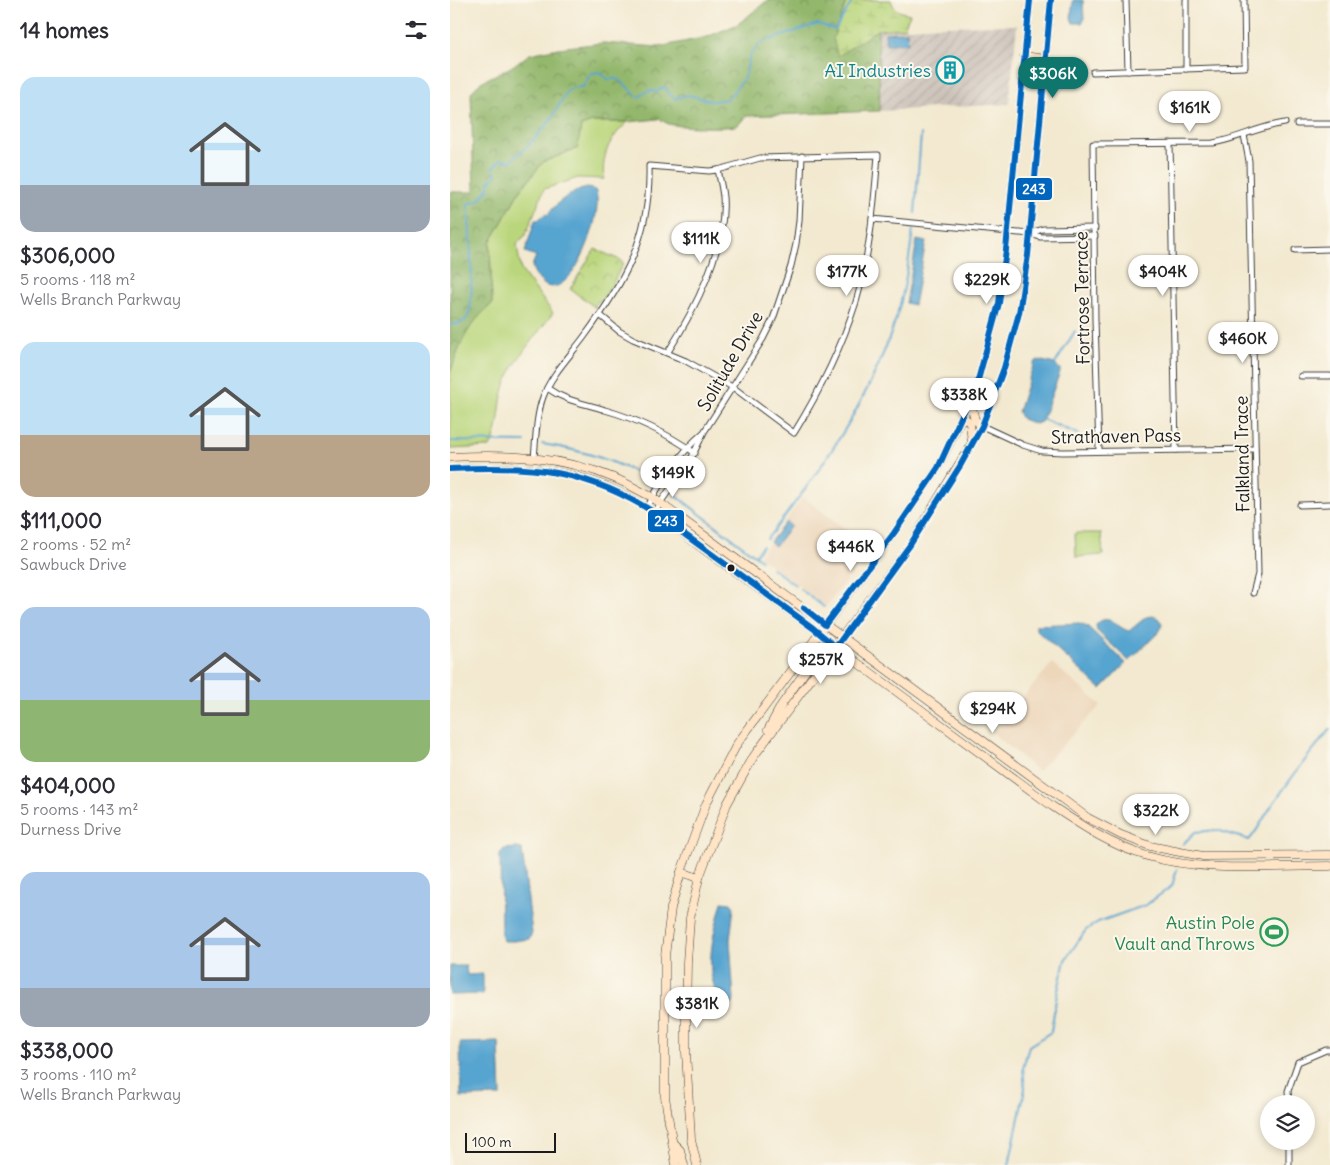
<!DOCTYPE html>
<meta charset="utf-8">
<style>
:root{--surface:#fff;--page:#f7f7f7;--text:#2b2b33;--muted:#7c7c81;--accent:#0f766e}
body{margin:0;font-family:Delius,sans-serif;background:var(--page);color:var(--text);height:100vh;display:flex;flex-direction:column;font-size:19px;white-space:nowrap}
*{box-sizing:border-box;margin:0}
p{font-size:16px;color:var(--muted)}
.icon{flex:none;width:28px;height:28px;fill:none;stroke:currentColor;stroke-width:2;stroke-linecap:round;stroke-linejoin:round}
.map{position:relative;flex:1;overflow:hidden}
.drawer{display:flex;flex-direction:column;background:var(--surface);width:450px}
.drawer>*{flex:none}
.tools{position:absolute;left:810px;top:1095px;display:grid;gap:10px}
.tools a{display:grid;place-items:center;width:55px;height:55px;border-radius:50%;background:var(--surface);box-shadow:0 2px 8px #0003;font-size:25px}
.scale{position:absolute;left:15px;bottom:12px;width:91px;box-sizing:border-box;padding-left:5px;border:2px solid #1c1c1c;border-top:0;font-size:14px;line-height:18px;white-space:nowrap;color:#1c1c1c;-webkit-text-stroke:4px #fbf7ec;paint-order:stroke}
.price{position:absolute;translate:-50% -42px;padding:0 11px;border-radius:18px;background:#fff;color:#222;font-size:16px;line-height:32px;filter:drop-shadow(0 1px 2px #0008)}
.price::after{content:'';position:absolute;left:50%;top:30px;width:15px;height:11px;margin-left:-8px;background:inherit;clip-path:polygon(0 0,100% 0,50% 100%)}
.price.selected{background:var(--accent);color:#fff}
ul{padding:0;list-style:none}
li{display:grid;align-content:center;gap:10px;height:265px;padding:0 20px}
li span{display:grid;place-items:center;height:155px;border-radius:15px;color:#555}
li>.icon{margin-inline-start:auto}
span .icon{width:90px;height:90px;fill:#fffc;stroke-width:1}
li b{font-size:21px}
h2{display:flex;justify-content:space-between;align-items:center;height:60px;padding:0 20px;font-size:21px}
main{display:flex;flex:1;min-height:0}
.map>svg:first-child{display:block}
.built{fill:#edd7bb}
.industrial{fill:url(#industrial-furrows)}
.grass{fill:#bad67c;stroke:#6b794c}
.forest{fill:url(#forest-crowns);stroke:#586a44}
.wetland{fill:url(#wetland-marsh);stroke:#6b794c}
.park{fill:url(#park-crowns);stroke:#6b794c}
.water{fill:#56a4d0;stroke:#396076}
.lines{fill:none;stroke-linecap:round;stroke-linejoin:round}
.stream{stroke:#56a4d0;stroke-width:2}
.minor-casing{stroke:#3c3b37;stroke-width:7}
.secondary-casing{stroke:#3c3b37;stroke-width:9}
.minor{stroke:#fff;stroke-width:5}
.secondary{stroke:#ffe4c6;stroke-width:8}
.bus-1-casing{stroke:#fbf7ec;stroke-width:10}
.bus-1{stroke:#0065bd;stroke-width:6}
.bus-dot{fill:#1c1c1c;stroke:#fbf7ec;stroke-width:2}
.labels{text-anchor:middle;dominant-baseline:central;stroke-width:4;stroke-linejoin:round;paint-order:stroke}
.culture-label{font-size:18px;fill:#0d838f;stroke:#fbf7ec;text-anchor:end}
.street-label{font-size:18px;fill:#1c1c1c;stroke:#fbf7ec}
.leisure-label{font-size:18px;fill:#27864d;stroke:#fbf7ec;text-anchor:end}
.line-badge{stroke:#fbf7ec;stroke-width:2}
.badge-label{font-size:14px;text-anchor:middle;font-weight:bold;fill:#fff}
</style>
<main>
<section class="drawer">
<h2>14 homes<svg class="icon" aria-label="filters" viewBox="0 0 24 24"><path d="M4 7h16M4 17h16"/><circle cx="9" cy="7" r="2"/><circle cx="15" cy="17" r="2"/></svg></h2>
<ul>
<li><span style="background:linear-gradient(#bfe0f5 70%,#9aa5b1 0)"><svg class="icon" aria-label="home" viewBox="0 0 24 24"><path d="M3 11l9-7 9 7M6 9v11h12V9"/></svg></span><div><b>$306,000</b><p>5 rooms · 118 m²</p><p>Wells Branch Parkway</p></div></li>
<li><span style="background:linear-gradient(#bfe0f5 60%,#b9a48a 0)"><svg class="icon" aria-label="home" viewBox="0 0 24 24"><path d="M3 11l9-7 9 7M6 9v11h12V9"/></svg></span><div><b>$111,000</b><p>2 rooms · 52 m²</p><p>Sawbuck Drive</p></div></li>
<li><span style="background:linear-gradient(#a9c7e8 60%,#8fb573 0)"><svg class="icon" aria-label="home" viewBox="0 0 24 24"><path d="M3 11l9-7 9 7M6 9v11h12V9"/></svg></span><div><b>$404,000</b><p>5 rooms · 143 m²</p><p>Durness Drive</p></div></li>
<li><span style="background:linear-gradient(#a9c7e8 75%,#9aa5b1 0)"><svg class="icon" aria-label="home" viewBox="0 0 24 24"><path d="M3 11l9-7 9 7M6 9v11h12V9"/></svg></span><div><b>$338,000</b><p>3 rooms · 110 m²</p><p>Wells Branch Parkway</p></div></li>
</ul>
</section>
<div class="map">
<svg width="880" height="1165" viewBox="0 0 880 1165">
<defs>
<pattern id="industrial-furrows" width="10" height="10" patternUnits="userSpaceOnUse" patternTransform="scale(1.25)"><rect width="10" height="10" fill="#ccc2b9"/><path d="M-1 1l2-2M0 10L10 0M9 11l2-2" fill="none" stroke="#afa69e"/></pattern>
<pattern id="forest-crowns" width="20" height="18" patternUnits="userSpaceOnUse" patternTransform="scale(1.25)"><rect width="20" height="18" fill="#93b76c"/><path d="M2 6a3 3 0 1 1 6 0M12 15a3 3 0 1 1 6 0" fill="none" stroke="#779458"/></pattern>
<pattern id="wetland-marsh" width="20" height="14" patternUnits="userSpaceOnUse" patternTransform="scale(1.25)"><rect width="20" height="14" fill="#bad67c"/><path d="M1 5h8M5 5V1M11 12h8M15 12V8" fill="none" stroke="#9fb76b"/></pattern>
<pattern id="park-crowns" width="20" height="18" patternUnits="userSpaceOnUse" patternTransform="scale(1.25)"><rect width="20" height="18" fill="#bad67c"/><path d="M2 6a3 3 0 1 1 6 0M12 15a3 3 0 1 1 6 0" fill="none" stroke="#9fb76b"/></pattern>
</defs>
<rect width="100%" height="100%" fill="#fbf7ec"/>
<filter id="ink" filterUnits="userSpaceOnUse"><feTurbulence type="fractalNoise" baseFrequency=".02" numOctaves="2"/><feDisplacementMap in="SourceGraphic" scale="10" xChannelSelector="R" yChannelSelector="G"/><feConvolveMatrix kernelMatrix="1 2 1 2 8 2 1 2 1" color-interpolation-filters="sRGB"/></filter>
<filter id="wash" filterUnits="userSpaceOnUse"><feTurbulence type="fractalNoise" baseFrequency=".0096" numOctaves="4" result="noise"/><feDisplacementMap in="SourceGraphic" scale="20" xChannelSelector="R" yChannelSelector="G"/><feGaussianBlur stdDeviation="1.12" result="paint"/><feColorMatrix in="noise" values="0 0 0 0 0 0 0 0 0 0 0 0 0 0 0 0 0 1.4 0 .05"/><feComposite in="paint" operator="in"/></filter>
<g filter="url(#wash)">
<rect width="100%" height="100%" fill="#f3e9d0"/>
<g class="built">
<polygon points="353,497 420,548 376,607 309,556"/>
<polygon points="602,663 651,705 588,771 543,733"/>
</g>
<polygon class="industrial" points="567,25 559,104 430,111 427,30 491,26"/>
<g class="grass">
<path d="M142 122H178C160 137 151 155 154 179L128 178 94 189 75 236 68 242 67 246 71 270 103 313C86 336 63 360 54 388 48 407 51 429 40 447L0 449V373L13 336 30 314 42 304 40 243 69 192 93 162 128 148 131 126Z"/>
<polygon points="625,533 651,533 653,555 626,557"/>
</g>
<path class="forest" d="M318 0H427L430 111 296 116C293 118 291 123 288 125 280 129 228 127 219 124 215 123 213 120 208 119L178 122H142L131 126 128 148 93 162 69 192 40 243 42 304C17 325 11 343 0 373V192H24L21 92 31 82 61 67 80 54 108 48 153 43 209 47 257 37 288 24Z"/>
<path class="wetland" d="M397 0H441C444 11 450 12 460 14L454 28 427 30 388 56 383 39Z"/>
<polygon class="park" points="145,249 170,260 173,263 162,285 151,301 148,301 145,305 146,308 120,289"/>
<g class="water">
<polygon points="623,0 633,0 634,20 632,23 623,23 621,18"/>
<polygon points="457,32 458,43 436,44 435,33"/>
<path d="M138 188 145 190C156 210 123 301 95 285 89 281 84 274 82 266L86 256 75 252 85 220H88L95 214 98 215C106 202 123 190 138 188Z"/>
<polygon points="467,240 476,242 464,305 456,303"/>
<polygon points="588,360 605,364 610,369 610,372 593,418 591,422 585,424 572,419 568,412 584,363"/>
<polygon points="336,522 341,526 325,546 320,542"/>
<path d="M702 616 709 618 712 624 710 631 679 661 647 631 646 625C658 611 667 628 679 631L696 617Z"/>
<polygon points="630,623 637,626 676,663 651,689 586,630 586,625"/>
<polygon points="67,848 72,849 82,933 79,939 64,941 53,941 51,933 50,853 54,849"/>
<path d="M272 902 281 903 284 907 280 940 284 1000 283 1004C265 1010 265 1000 264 986 263 981 261 976 261 971 259 947 266 925 272 902Z"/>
<polygon points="0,966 16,966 17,975 33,974 33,994 0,995"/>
<polygon points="49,1042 51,1096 11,1097 10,1043"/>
</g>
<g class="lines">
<g class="stream">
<polyline points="465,213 471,134"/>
<path d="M0 325C7 324 13 324 17 318 26 305 19 223 18 204L29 200 39 188V182L46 176 43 168 51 159 60 161 78 146 100 121 118 90 125 87H133L141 73 150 72C162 86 160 74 170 81 179 86 179 91 189 97L199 90 207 92 213 87 216 88 219 94 226 99 237 95 263 101 278 99 295 76 300 55 310 43 368 24 385 30 403 0"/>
<polyline points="605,364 625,331"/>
<polyline points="592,419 628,434"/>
<polyline points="0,441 75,442"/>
<path d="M92 444C132 450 170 462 204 482"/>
<polyline points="225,495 311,560"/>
<path d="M317 539C374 467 427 391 451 301 457 277 460 253 463 229"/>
<polyline points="306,554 312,546"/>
<polyline points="322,568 345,585"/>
<polyline points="350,589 374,607"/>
<path d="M733 844 745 832 767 830 799 840C809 829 814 816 823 804 841 778 860 753 880 729"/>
<polyline points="559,1165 575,1089 573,1068 579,1046 601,1032 606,999 615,960 636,930 648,922 696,905 722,886 727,869"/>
</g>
</g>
</g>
<g filter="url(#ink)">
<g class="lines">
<g class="minor-casing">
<g id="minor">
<polyline points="676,0 678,71"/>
<polyline points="736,0 736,69"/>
<polyline points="643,72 795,67 794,0"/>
<polyline points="847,124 880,124"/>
<polyline points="794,135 799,161 808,574 803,593"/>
<polyline points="720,143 726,450"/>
<polyline points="422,219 580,234 591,237 645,236"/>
<polyline points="581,233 593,229 645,228"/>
<polyline points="845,250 880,249"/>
<path d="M218 352C244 311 277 248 273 197 272 188 270 179 268 170"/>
<polyline points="851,376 880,376"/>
<path d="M97 388C115 401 134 403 155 410 187 419 218 434 245 453"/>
<polyline points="532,426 573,445 592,451 613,452 805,449"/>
<path d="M649 451 645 319 643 144 763 143C788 139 810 126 835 123"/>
<path d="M84 458C86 438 86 416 93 397 101 375 120 356 134 337 174 283 201 237 199 166L259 171 268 170 310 158 428 155C424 204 420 254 406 302 391 349 370 391 344 433L284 388 236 361 183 339 169 331 150 315"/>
<polyline points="850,505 880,504"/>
<path d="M197 509C206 487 234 449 252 434"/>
<polyline points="205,513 210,503 240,461 254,432 313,339 323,319 341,266 346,244 349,221 352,156"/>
<polyline points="839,1104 838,1091 848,1062 876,1050 880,1050"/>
<polyline points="839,1141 839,1165"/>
</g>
</g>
<g class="secondary-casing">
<g id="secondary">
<polyline points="574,56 595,59"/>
<polyline points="520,400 525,420 532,426"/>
<polyline points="513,416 520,423 522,443"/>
<path d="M0 457C56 454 112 456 164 478 177 483 189 491 202 497L638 818 671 835 700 846 730 852 753 856 880 855"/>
<path d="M0 469C53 466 111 466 160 488 194 503 223 526 252 548 289 575 326 601 363 628L386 647 602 806C632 826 662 846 697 856 756 873 820 866 880 866"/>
<polyline points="318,730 332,704 379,638"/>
<polyline points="231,872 249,878"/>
<polyline points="222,1142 230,1150 234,1165"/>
<polyline points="226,1165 215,1097 215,956 221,908 231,872 256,804 287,744 444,533 488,468 520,400 528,380 549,303 556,250 580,0"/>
<polyline points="247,1165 241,1139 236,1052 236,1019 237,962 240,918 249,878 277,804 304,756 460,545 532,426 554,368 569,313 578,255 601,0"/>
</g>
</g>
<use href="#minor" class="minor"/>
<use href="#secondary" class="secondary"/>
<g class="bus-1-casing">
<g id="bus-1">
<path d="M0 469C82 465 137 469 208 515L363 628 386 647 460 545 510 466 532 426 554 368 569 313 578 255 601 0"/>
<polyline points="354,608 375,625 444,533 488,468 528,380 549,303 556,250 580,0"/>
</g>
</g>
<use href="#bus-1" class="bus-1"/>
</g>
</g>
<defs>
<g id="building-ring" transform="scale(1.4375)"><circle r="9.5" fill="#fbf7ec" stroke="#0f9aa8" stroke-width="1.5"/><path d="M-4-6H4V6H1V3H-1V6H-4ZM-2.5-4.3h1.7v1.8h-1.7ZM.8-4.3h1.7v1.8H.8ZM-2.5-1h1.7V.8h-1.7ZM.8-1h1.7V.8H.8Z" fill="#0f9aa8"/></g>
<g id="stadium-ring" transform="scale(1.4375)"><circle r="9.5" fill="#fbf7ec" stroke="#2e9e5b" stroke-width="1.5"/><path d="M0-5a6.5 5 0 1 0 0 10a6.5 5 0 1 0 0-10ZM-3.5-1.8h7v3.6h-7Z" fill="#2e9e5b"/></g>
</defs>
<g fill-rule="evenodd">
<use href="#building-ring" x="500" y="70"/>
<use href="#stadium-ring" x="824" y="932"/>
</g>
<circle class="bus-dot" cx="281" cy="568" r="4.5"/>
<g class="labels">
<g class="culture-label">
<text x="481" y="70">AI Industries</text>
</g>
<g class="street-label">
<text transform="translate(632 298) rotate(-91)">Fortrose Terrace</text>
<text transform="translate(280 361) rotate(-60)">Solitude Drive</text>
<text transform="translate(666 436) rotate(-1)">Strathaven Pass</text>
<text transform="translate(792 454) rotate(-91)">Falkland Trace</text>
</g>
<g class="leisure-label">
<text x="805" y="922">Austin Pole<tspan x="805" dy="21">Vault and Throws</tspan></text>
</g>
</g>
<g class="line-badge">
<rect x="565" y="177" width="38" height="24" rx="5" fill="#0065bd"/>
<rect x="197" y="509" width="38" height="24" rx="5" fill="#0065bd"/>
</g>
<g class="badge-label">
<text x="584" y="194">243</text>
<text x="216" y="526">243</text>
</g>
</svg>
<div class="tools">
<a><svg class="icon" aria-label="layers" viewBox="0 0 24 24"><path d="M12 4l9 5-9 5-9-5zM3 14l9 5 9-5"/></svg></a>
</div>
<div class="scale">100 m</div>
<b class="price selected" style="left:603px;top:99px">$306K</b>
<b class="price" style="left:740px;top:133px">$161K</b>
<b class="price" style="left:251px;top:264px">$111K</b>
<b class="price" style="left:397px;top:297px">$177K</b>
<b class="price" style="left:713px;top:297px">$404K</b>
<b class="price" style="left:537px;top:305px">$229K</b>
<b class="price" style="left:793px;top:364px">$460K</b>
<b class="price" style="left:514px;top:420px">$338K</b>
<b class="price" style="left:223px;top:498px">$149K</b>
<b class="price" style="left:401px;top:572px">$446K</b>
<b class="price" style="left:371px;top:685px">$257K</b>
<b class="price" style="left:543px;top:734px">$294K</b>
<b class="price" style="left:706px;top:836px">$322K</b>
<b class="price" style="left:247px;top:1029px">$381K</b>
</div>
</main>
